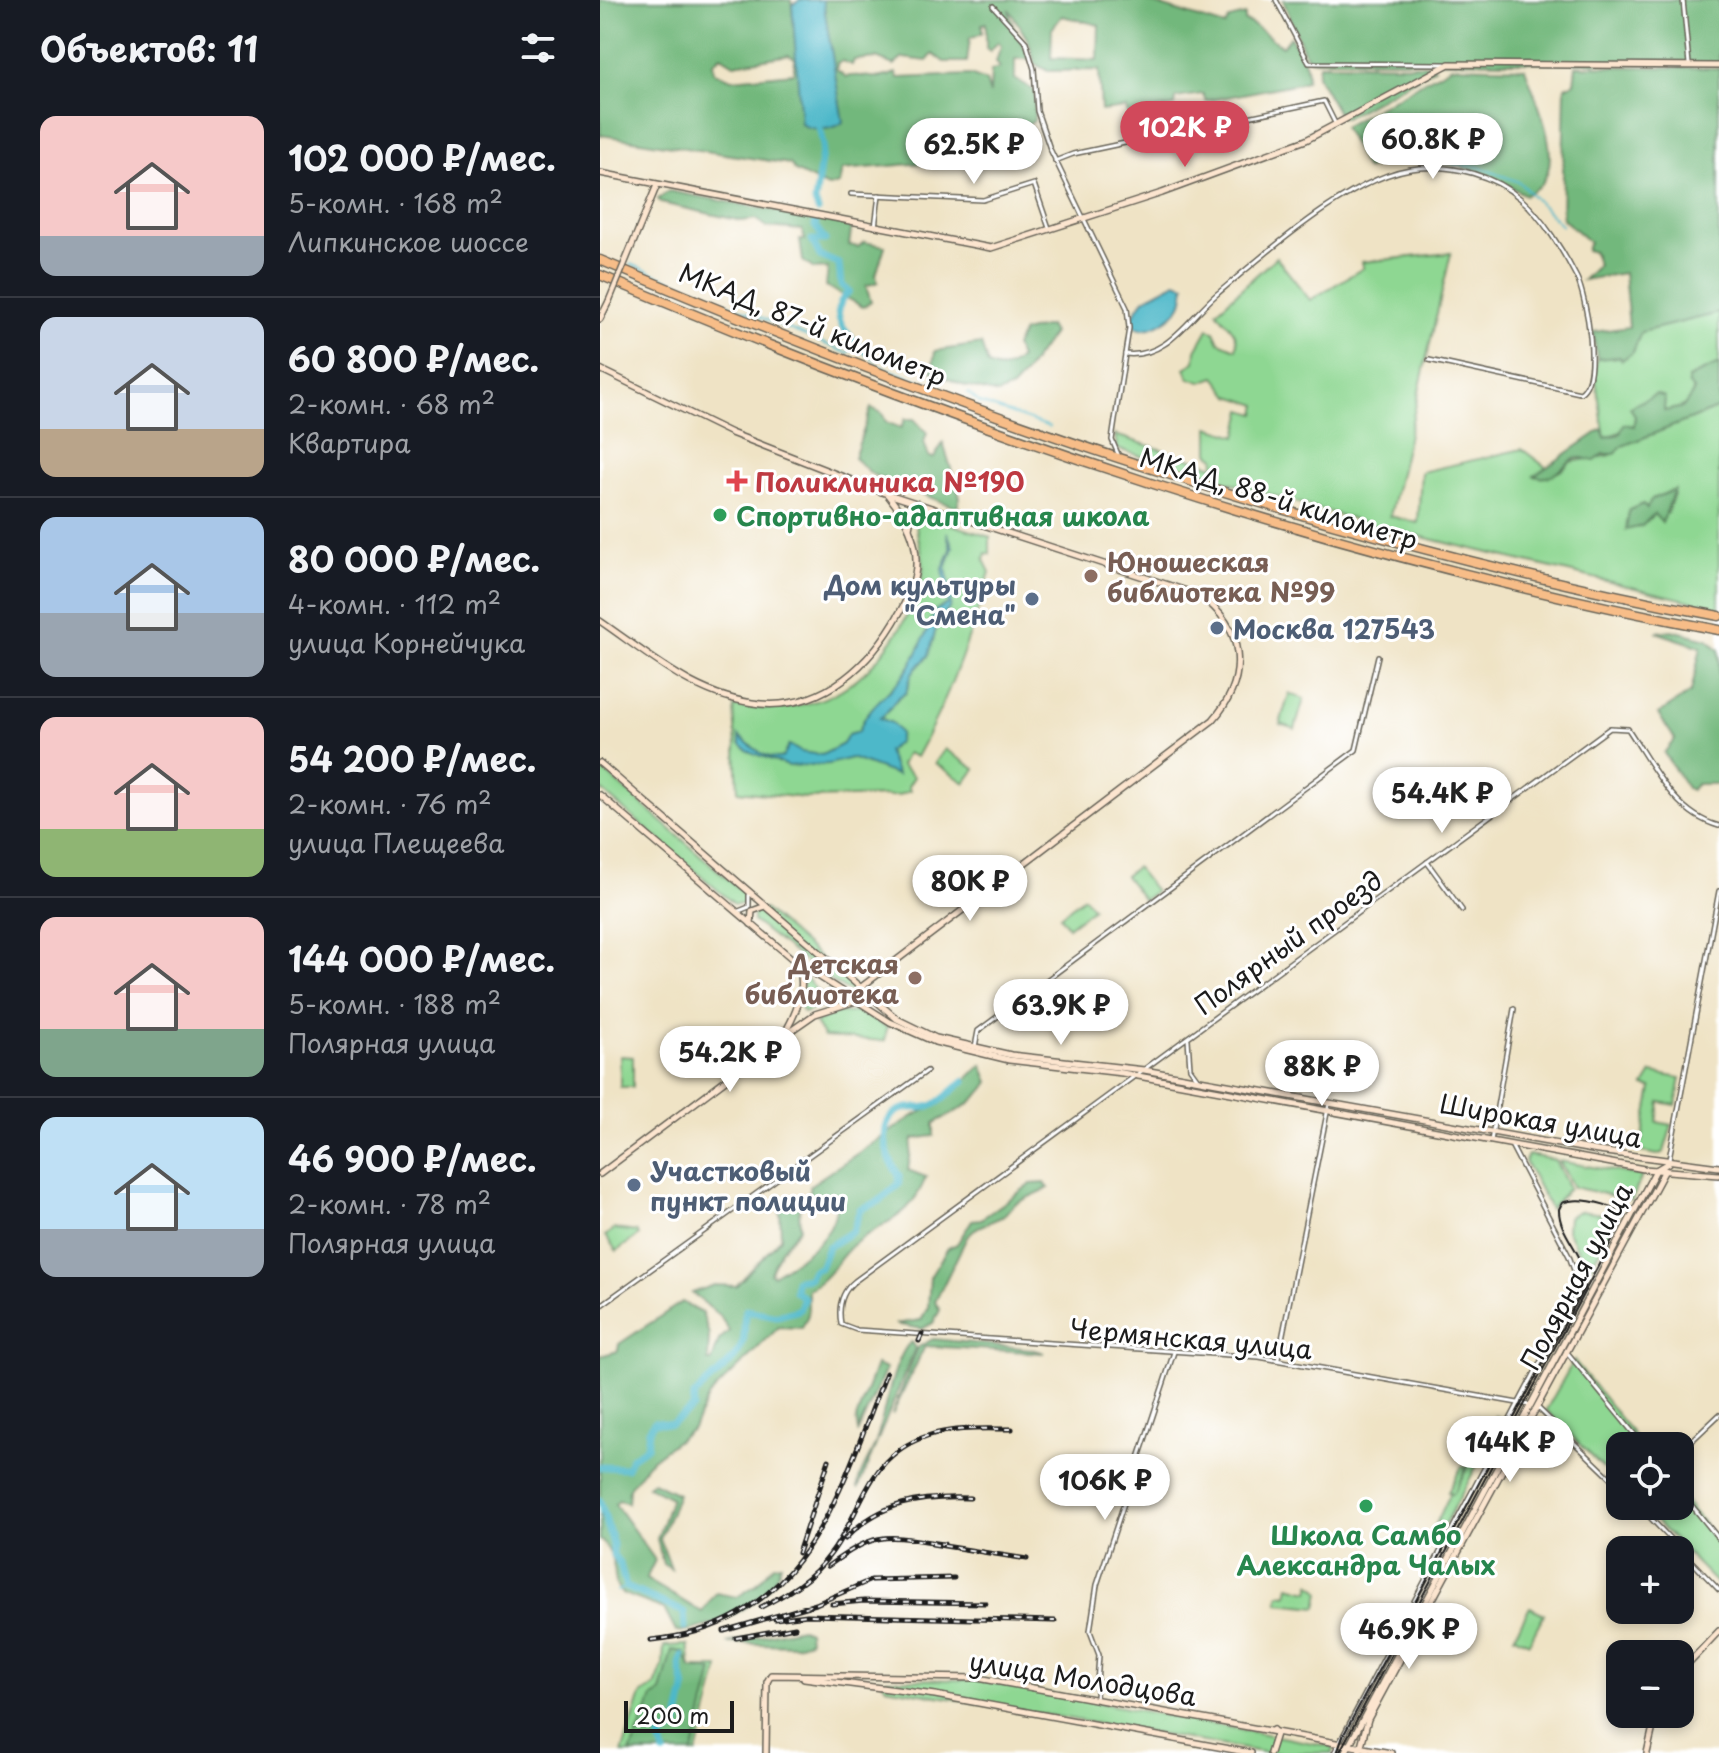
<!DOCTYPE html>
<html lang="ru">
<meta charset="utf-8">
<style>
:root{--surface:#171b24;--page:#242831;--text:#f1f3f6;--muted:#9ea1a6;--line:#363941;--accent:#d1495b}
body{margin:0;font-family:"Playpen Sans",sans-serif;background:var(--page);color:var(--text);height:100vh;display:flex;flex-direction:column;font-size:30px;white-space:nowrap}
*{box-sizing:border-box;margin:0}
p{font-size:26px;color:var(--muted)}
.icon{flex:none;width:44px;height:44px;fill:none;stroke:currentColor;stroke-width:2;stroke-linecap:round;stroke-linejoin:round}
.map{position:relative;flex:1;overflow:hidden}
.panel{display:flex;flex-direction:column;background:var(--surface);width:600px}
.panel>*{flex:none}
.controls{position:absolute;left:1006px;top:1432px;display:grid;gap:16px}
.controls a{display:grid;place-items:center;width:88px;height:88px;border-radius:16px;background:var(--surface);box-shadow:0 4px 12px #0003;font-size:40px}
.scale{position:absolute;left:24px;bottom:20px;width:110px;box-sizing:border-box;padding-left:8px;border:4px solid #1c1c1c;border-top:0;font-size:22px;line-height:28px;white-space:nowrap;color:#1c1c1c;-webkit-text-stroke:6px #fff;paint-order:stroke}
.price{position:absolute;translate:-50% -68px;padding:0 18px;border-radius:28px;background:#fff;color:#222;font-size:26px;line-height:52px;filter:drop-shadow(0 2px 4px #0008)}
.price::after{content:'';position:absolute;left:50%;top:48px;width:24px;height:18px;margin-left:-12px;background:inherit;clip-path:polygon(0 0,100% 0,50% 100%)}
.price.active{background:var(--accent);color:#fff}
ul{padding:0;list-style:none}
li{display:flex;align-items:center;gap:24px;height:200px;padding:0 40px}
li+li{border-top:2px solid var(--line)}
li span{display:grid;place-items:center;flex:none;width:224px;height:160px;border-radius:16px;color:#555}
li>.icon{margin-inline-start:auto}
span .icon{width:96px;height:96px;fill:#fffc;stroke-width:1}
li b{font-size:34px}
h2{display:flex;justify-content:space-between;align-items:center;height:96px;padding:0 40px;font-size:34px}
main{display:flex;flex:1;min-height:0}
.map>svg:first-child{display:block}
.green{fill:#8ed792;stroke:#557a57;stroke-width:2;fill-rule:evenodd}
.forest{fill:#72b87c;stroke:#476a4c;stroke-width:2;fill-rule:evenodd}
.water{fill:#4db8c9;stroke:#346a72;stroke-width:2}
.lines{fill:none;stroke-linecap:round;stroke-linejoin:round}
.stream{stroke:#4db8c9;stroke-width:2}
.river{stroke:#4db8c9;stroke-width:7}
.street-casing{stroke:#666257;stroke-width:6}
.secondary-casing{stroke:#666257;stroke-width:8}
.highway-casing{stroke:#666257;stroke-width:11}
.street{stroke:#fff;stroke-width:3}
.secondary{stroke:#fce5cf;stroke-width:5}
.highway{stroke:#f7bd88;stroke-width:8}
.tram{stroke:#1c1c1c;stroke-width:2}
.rail-casing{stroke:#1c1c1c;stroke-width:5}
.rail{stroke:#fff;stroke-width:2;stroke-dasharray:6;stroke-linecap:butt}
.secondary-bridge-casing{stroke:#666257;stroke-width:8;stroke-linecap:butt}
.secondary-bridge{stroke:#fce5cf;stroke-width:5}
.health-dot{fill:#e0444e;stroke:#fff;stroke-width:3}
.leisure-dot{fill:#2e9e5b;stroke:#fff;stroke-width:3}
.education-dot{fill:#8d6e63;stroke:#fff;stroke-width:3}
.service-dot{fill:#5c6f8a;stroke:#fff;stroke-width:3}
.labels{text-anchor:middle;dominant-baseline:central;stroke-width:6;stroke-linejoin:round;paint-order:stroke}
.street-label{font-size:26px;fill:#1c1c1c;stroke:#fff}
.health-label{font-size:26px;font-weight:bold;fill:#be3a42;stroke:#fff;text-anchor:start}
.leisure-label{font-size:26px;font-weight:bold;fill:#27864d;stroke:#fff;text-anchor:start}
.education-label{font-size:26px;font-weight:bold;fill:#785e54;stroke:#fff;text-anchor:start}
.service-label{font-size:26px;font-weight:bold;fill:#4e5e75;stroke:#fff;text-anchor:start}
</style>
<main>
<section class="panel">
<h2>Объектов: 11<svg class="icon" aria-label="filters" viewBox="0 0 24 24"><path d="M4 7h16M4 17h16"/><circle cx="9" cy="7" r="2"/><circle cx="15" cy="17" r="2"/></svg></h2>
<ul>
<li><span style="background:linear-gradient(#f6c9c9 75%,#9aa5b1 0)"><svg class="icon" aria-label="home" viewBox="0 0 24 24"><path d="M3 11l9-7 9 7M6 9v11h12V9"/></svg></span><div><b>102 000 ₽/мес.</b><p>5-комн. · 168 m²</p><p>Липкинское шоссе</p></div></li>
<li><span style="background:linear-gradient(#c9d6e8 70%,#b9a48a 0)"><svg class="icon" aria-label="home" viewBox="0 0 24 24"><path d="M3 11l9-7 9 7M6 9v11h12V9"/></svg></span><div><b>60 800 ₽/мес.</b><p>2-комн. · 68 m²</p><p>Квартира</p></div></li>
<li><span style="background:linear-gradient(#a9c7e8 60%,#9aa5b1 0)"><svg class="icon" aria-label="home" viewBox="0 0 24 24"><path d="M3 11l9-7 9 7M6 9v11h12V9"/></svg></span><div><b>80 000 ₽/мес.</b><p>4-комн. · 112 m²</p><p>улица Корнейчука</p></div></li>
<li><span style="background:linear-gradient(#f6c9c9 70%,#8fb573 0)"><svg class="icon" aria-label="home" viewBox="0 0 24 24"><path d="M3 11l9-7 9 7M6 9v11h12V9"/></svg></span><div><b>54 200 ₽/мес.</b><p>2-комн. · 76 m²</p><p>улица Плещеева</p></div></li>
<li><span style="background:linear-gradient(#f6c9c9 70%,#7fa58c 0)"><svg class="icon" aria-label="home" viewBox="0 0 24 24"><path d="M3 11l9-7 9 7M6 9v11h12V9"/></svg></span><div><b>144 000 ₽/мес.</b><p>5-комн. · 188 m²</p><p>Полярная улица</p></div></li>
<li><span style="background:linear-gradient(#bfe0f5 70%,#9aa5b1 0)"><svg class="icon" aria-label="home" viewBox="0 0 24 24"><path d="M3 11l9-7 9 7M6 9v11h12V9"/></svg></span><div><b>46 900 ₽/мес.</b><p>2-комн. · 78 m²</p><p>Полярная улица</p></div></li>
</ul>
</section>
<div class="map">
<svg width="1119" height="1753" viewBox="0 0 1119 1753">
<rect width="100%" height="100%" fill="#fff"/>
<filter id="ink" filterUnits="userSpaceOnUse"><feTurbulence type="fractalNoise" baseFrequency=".0125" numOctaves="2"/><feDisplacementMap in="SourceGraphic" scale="16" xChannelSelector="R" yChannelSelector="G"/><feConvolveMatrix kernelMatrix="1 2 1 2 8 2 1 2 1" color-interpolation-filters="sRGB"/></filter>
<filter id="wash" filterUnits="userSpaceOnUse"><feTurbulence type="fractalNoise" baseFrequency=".006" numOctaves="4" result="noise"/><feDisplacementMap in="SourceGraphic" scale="32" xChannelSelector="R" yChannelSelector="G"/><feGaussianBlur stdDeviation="1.8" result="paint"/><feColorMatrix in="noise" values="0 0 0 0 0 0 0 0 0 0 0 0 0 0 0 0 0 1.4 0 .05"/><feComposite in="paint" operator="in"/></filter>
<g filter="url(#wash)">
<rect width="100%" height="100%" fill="#efe3c5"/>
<g class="green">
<path d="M851 253 790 516 818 523 821 472 922 449 947 468 938 474C953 475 961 474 970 462L1011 455 1022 446 1119 408V608L776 526 517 449 515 435 614 466 615 458 609 453V427L637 436 643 410 656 414 658 405 630 396 615 377 601 382 589 378 585 368 595 362 596 350 608 329 614 331 619 342 636 349C641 332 624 323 617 311L676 257 710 300 763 268 762 262ZM1066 493 1074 494 1067 514H1054L1038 526 1027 523 1049 506 1052 499Z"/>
<path d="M1119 313V364L1088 378 1094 388C1090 405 1081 409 1064 412L1062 404 1035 416 1034 426 1005 438 995 375 997 359 1033 352 1041 332Z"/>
<path d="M323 515 390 537V554L386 553 384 560 390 572C370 636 349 699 316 757L307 753 301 765 314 777 308 786 310 791 296 796 206 798 138 791 134 707C210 715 259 695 300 628 310 610 321 591 323 571 325 554 316 539 316 522Z"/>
<polygon points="689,694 704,699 695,729 680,724"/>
<polygon points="345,749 375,769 365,783 335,763"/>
<polygon points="0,768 145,894 145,904 134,904 0,789"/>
<polygon points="536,867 555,891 544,900 525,876"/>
<polygon points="484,897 493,908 468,927 460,916"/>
<polygon points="164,909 256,989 253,994 225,977 153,921 153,912"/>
<polygon points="204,975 221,996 230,990 243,998 204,1013 201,1009"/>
<polygon points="257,1012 287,1027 285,1041 224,1037 215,1023 237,1013"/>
<polygon points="20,1056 33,1057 33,1087 20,1087"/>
<polygon points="1052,1073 1081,1078 1076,1105 1060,1102 1057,1122 1072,1125 1064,1152 1057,1155 1036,1151 1039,1141 1042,1141 1052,1088 1044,1086"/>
<polygon points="928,1155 955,1160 969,1188 950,1209 925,1161"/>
<polygon points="959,1161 1042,1176 1032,1200 973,1187"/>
<polygon points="979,1211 1003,1214 1011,1222 1007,1238 988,1270 967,1230 968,1217"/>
<polygon points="14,1229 37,1232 39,1235 17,1251 5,1236"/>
<polygon points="974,1360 1042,1446 1020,1446 1020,1485 946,1410"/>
<polygon points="895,1416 902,1419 833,1547 826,1545 850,1494 854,1493 848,1492 862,1466 866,1467 855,1491"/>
<polygon points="1080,1494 1119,1543 1119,1586 1041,1506 1080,1506"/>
<polygon points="711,1584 720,1592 717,1607 678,1603 680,1594 687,1595 689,1586 709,1591"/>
<polygon points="930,1607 944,1614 929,1643 914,1636"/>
<polygon points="88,1645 91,1668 119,1668 97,1753 22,1753 41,1695 55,1686 63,1666 64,1646"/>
<polygon points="286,1679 378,1680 734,1747 733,1753 667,1753 286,1687 283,1683"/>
</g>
<g class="forest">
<path d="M0 0H191L201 96 228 126 222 0H542L625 26 629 19 645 15V21C660 26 669 39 682 46L690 37C700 51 710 64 706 81L699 83 606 101 603 94 576 98 575 106 528 115 526 108 501 111 499 70 448 71 435 64 429 42 409 9C410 28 423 40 429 59H415V79L435 91 434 121 375 150 336 159 335 162 242 170 239 184 228 187 195 171 190 164 0 135ZM462 16 499 25 498 60 451 58 452 29ZM386 23V48L390 51 398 42 401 46 396 62 400 68 391 70 390 94 386 81 370 75 298 78 296 73C274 83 264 72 246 77L237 70V63L242 61 252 65 254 60 276 58 294 65 303 58 327 61 333 54 344 62H367L370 38 382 33V24ZM189 55 194 58V73L132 79 114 72 113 63 121 56 134 64Z"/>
<polygon points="683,0 1119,0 1119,64 711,60 705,54"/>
<polygon points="719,64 832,65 835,68 745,118 741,118 717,76"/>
<path d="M852 66 925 68C934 96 965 157 941 184 938 188 930 192 925 195 876 164 823 154 766 169L743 127Z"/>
<polygon points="976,66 1119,68 1119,313 1041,332 1033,352 1022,360 1020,357 997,359 993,332 1029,327 1024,273 983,280 998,265 994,252 986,250 989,242 962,218 965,87 974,83"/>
<polygon points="69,191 252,225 249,245 258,247 264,242 285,246 276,275 278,282 266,286 271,302 263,307 226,286 228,268 214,269 203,261 200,240 205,240 202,230 167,227 156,219 142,221 61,203 58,199"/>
<path d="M449 326 453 333 423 376 412 388 398 394 365 386 332 372 335 351 381 344 388 365C402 372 410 368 420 358L415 346 423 332Z"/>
<path d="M1119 364V408L1022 446 1015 454H1003L995 461C990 461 986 458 982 458 965 456 959 484 934 476L1002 429 1005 438 1020 434 1024 424 1034 426 1035 416 1030 407 1056 394 1065 397 1064 411 1083 407 1094 391 1088 384V378Z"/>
<polygon points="271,408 282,413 286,422 301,428 305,419 314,419 327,433 324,442 329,457 334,458 343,443 360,497 357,508 273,475 254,458"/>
<polygon points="1074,490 1062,523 1054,514 1042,526 1026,530 1029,510 1043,504 1047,508 1052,499"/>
<polygon points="1072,630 1108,639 1119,650 1119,784 1097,784 1091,790 1087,788 1064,753 1075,739 1058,714 1091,692 1101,647 1056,632"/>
<path d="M382 1065 389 1082C376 1103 356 1112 334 1123V1136L313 1139 308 1170 326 1177C309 1222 284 1219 253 1245 237 1259 228 1281 208 1289V1315L202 1328 179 1327 109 1396 93 1428 50 1461 29 1488 28 1503 19 1500 15 1504 55 1560 46 1579 102 1612 116 1593 137 1597 156 1585 174 1565 181 1564C171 1603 114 1629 76 1632L64 1609 21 1593 15 1583C16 1570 11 1548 0 1540V1356L18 1351 19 1344 82 1302 102 1313 109 1335 108 1361H112L119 1340 129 1331 120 1316 92 1293 114 1285 136 1286 181 1238 180 1210 191 1201 199 1205 200 1228 181 1250 170 1273 173 1275C198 1260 237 1236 236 1204L210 1196 209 1186 315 1115 339 1104Z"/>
<polygon points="444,1183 449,1188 416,1203 402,1217 378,1227 367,1237 335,1302 340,1310 333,1323 322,1329 295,1324 321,1320 328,1307 330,1277 348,1248 357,1244 372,1220 381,1219 431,1184"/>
<polygon points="333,1339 432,1349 444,1353 325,1346 292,1415 317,1348"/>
<path d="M311 1342 315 1348 258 1489C257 1474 271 1457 276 1442 283 1419 294 1355 311 1342Z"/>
<polygon points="276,1365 286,1369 258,1431 256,1419"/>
<polygon points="53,1482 78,1494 60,1539 71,1569 63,1564 57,1539 71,1498 48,1486"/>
<polygon points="201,1628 208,1631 209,1641 196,1645 127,1643"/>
<polygon points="72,1650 84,1652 91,1668 113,1671 93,1753 30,1753 53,1697 61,1692"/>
</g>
<g class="water">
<path d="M200 0H223L243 122C233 131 212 131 201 124L192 5Z"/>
<path d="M576 282 585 285C584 291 584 300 581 305 574 318 548 335 535 327L532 317 544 299Z"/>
<path d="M347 532 353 547 346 569 352 596 350 608 338 621 329 655 312 673 306 693C292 699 291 711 280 718L292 723 300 733 298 743 287 751 297 775 251 758 229 764 188 766 148 751 140 744 139 736C151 746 168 762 183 757L189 745 201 752 222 755 243 744 248 734 259 731C266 709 283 698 298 682 317 660 324 636 336 610L348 604 343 569 351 550Z"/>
</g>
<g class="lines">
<g class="stream">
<polyline points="761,124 809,139 857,164 879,167 919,182 962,226"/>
<polyline points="31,264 247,353 260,346"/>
<polyline points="268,353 277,365 340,388"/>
<polyline points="368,393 380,403 450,427"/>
<polyline points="17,1591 26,1587"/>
</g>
<g class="river">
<polyline points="218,210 215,202 223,145 218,122"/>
<path d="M216 221 215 226 225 240H212L220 256 239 264 241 285 249 291C224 316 248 336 268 353"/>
<path d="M0 1467 27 1468 31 1458 47 1447 49 1430 54 1422 71 1424 93 1408 94 1396C109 1378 141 1361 144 1337 145 1327 143 1320 146 1310L177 1316 199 1310 204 1298 195 1291 196 1280 209 1278 213 1270 220 1268 228 1247 253 1231 260 1209 278 1202 299 1184V1175C285 1158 275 1118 303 1109 314 1106 323 1110 334 1105 345 1099 354 1089 364 1081"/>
<polyline points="0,1501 13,1544 13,1555 20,1564 26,1587 84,1612 85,1627"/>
<polyline points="64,1753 60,1738 77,1727 85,1689 80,1666 82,1656"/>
</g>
</g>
</g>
<g filter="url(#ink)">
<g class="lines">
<g class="street-casing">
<g id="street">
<polyline points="676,0 709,63 845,64"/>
<polyline points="1083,0 1089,64"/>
<polyline points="393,6 426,42 434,69 437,111 450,149 527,308 529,328 512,440 518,454"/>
<polyline points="455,161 473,154 724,101 735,123"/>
<polyline points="251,194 383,200 434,184 449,228"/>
<polyline points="275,227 279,195"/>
<path d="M525 354C567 359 588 319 617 294 666 253 756 172 819 168 855 165 893 175 921 199 942 217 964 252 977 278 986 297 1002 380 980 393L829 360"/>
<polyline points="827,862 862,910"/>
<polyline points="139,911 149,907 149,895"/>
<polyline points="588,1039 590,1068 598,1079"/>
<polyline points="375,1047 378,1031 756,750 778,656"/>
<polyline points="891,1141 914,1009"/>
<polyline points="1069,1159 1119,891"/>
<polyline points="0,1306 327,1071"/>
<polyline points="966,1351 1044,1446"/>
<polyline points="678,1359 729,1103"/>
<path d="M929 1405 659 1357 257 1330 241 1324C238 1307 241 1292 255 1281L1010 728 1028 729C1053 766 1074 814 1119 826"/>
<polyline points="937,1407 1020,1487"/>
<polyline points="1080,1452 1119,1415"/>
<polyline points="1080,1491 1119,1539"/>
<polyline points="1039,1506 1119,1590"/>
<polyline points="496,1697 499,1655 490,1631 497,1585 574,1352"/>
<polyline points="734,1753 980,1287 969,1256 911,1145"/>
</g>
</g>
<g class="secondary-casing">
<g id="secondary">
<polyline points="0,173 391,248 562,193 706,140 849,64 1119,66"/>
<polyline points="30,250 57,185"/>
<polyline points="0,319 9,301"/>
<path d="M0 369 131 433 282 492 599 595C645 627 650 678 613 720L260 988"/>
<polyline points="309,528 314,503"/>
<path d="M0 621C51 656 97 698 161 704 225 709 272 663 300 612 309 595 317 579 316 560 316 536 302 512 287 494"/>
<polyline points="0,763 297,1019 336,1038 411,1055 544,1070 998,1151 1119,1167"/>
<polyline points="0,795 196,962 290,1022 335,1042 409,1060 522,1073 1044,1169 1119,1175"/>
<polyline points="151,924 152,911 163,907"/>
<path d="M183 1036C195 1016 208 988 198 966"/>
<polyline points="0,1174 192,1030 215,1014 253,1002 262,990"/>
<polyline points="1080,1672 1119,1631"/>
<polyline points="204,1678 335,1695 651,1753"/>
<polyline points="166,1753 167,1682 171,1675 378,1678 791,1753"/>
<polyline points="670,1753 676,1734 673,1730"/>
<polyline points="745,1753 1056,1170 1068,1163"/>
<polyline points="759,1753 768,1719 1065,1170"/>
<polyline points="1047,1753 1056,1714"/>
</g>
</g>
<g class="highway-casing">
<g id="highway">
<path d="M0 260C361 414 733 543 1119 616"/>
<path d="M0 275C360 429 734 557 1119 630"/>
</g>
</g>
<use href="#street" class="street"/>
<use href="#secondary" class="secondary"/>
<use href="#highway" class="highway"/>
<path class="tram" d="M737 1753 743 1736 985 1286C991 1259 958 1236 959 1209L962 1203C977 1197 1003 1202 1017 1210L1021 1223 739 1753"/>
<g class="rail-casing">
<g id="rail">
<polyline points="319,1341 322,1334"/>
<path d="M245 1539C279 1502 321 1496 370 1498"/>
<polyline points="332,1544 427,1559"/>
<polyline points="198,1553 229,1460"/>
<path d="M228 1566C278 1530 285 1535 344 1544"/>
<polyline points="232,1604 264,1601 386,1603"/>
<path d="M161 1607C187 1594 212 1579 229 1556 264 1512 264 1457 327 1436 353 1427 384 1429 412 1429"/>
<polyline points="175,1619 207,1615 455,1621"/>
<polyline points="124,1631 216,1604 271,1580 354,1578"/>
<polyline points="136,1638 195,1627"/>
<path d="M51 1640C205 1625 238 1496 286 1373"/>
</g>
</g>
<use href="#rail" class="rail"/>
<g class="secondary-bridge-casing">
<polyline id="secondary-bridge" points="9,301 30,250"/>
</g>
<use href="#secondary-bridge" class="secondary-bridge"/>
</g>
</g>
<path class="health-dot" d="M133 469h8v8h8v8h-8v8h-8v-8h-8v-8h8z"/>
<g class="leisure-dot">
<circle cx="120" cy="515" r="8"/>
<circle cx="766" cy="1506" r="8"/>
</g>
<g class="education-dot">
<circle cx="491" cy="576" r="8"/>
<circle cx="315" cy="978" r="8"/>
</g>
<g class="service-dot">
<circle cx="432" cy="599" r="8"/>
<circle cx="617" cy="628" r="8"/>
<circle cx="34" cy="1185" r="8"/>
</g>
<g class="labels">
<g class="street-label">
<text transform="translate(213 324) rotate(22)">МКАД, 87-й километр</text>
<text transform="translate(679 498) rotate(17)">МКАД, 88-й километр</text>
<text transform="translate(688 942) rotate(-36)">Полярный проезд</text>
<text transform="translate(941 1120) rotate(10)">Широкая улица</text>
<text transform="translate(976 1276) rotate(-62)">Полярная улица</text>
<text transform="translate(591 1338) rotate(5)">Чермянская улица</text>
<text transform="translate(483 1678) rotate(9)">улица Молодцова</text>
</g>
<g class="health-label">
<text x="155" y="481">Поликлиника №190</text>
</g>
<g class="leisure-label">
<text x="136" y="515">Спортивно-адаптивная школа</text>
<text x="766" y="1534" text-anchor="middle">Школа Самбо<tspan x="766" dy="30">Александра Чалых</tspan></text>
</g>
<g class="education-label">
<text x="507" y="561">Юношеская<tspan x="507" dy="30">библиотека №99</tspan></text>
<text x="299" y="963" text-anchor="end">Детская<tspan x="299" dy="30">библиотека</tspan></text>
</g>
<g class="service-label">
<text x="416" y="584" text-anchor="end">Дом культуры<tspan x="416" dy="30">"Смена"</tspan></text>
<text x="633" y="628">Москва 127543</text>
<text x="50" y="1170">Участковый<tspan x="50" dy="30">пункт полиции</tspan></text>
</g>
</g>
</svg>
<div class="controls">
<a><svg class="icon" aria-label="locate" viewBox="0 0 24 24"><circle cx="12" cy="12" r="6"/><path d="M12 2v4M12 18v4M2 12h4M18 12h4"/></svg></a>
<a>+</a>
<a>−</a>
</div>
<div class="scale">200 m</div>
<b class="price active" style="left:585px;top:169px">102K ₽</b>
<b class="price" style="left:833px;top:181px">60.8K ₽</b>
<b class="price" style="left:374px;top:186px">62.5K ₽</b>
<b class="price" style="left:842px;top:835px">54.4K ₽</b>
<b class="price" style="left:370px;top:923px">80K ₽</b>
<b class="price" style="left:461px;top:1047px">63.9K ₽</b>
<b class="price" style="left:130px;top:1094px">54.2K ₽</b>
<b class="price" style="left:722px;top:1108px">88K ₽</b>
<b class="price" style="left:910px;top:1484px">144K ₽</b>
<b class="price" style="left:505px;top:1522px">106K ₽</b>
<b class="price" style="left:809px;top:1671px">46.9K ₽</b>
</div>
</main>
